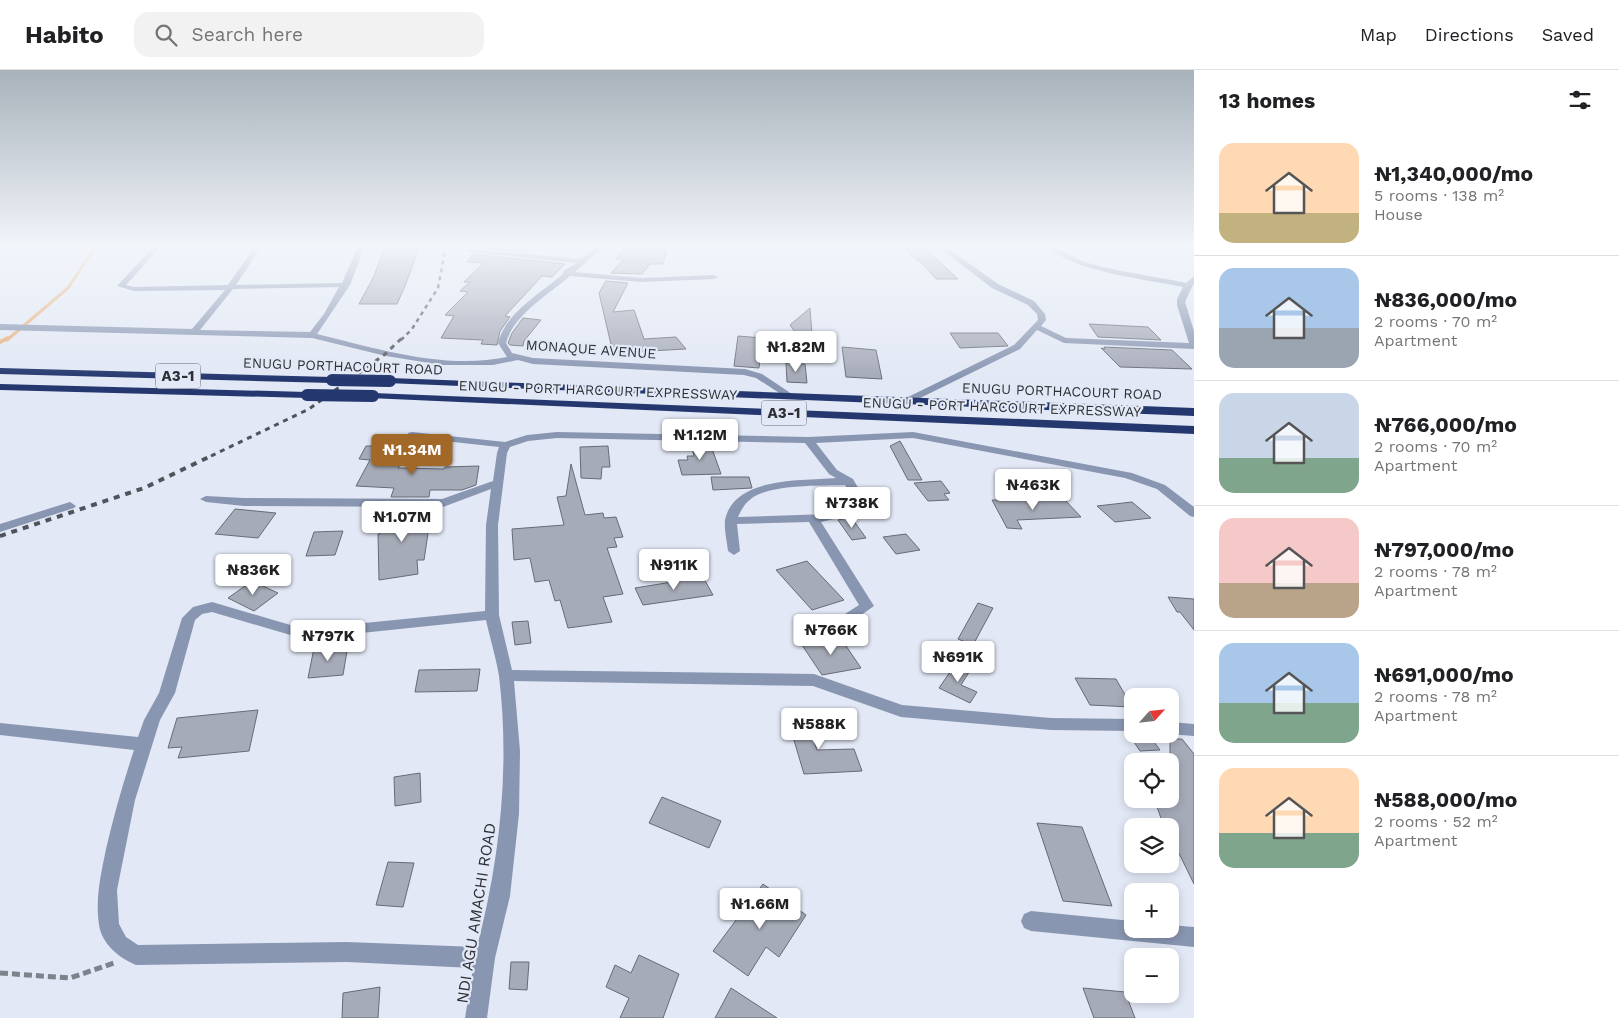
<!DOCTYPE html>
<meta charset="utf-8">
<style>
:root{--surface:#fff;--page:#f2f2f2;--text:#202124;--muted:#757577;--line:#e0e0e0;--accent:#a26827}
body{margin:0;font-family:"Work Sans",sans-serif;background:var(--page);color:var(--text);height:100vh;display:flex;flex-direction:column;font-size:19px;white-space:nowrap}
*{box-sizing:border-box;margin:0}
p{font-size:16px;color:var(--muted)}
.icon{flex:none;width:28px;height:28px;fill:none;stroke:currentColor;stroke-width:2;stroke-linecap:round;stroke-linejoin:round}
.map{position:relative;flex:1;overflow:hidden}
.panel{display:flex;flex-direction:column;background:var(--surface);width:425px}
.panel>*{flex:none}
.needle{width:32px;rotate:63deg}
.buttons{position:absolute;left:1124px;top:618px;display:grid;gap:10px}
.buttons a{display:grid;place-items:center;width:55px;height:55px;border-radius:10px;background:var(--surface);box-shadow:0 2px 8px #0003;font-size:25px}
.price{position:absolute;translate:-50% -42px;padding:0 11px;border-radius:5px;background:#fff;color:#222;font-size:16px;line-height:32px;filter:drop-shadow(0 1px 2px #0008)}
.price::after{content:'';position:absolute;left:50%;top:30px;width:15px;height:11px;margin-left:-8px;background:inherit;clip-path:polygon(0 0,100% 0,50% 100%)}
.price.current{background:var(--accent);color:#fff}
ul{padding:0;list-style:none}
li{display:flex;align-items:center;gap:15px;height:125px;padding:0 25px}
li+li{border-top:1px solid var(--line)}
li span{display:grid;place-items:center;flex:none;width:140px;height:100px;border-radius:15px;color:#555}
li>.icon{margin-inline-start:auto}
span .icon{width:60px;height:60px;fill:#fffc;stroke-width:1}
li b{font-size:21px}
h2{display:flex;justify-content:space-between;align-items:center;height:60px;padding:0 25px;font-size:21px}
header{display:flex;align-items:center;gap:30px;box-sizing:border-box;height:70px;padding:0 25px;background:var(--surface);border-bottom:1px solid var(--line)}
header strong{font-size:24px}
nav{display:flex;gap:28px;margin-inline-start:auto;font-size:18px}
.search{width:350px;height:45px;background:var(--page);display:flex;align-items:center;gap:12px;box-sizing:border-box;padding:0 18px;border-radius:15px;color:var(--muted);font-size:19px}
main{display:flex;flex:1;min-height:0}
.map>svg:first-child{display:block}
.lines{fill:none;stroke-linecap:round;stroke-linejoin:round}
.stream-far1{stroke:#e8af77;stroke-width:3}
.stream{stroke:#e8af77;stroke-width:4}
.building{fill:#a6abb8;stroke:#666b77}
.path{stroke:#7e828b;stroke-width:5;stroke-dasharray:8 4;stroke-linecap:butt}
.street{fill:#8996b2;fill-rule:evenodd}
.highway{fill:#24386f;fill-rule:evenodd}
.rail-far2{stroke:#50535a;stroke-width:2.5;stroke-dasharray:4 4;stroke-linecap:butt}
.rail-far1{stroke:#50535a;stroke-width:3;stroke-dasharray:5 5;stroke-linecap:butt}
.rail{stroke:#50535a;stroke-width:4;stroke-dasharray:6 6;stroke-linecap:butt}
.highway-bridge{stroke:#24386f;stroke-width:12}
.labels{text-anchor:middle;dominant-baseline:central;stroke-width:4.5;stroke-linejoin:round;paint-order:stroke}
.far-street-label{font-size:14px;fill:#2d2f34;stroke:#e2e8f5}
.shield{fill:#e2e8f5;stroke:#63666e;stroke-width:1}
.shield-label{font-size:15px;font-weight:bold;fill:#2d2f34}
.street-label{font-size:16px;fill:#2d2f34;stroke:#e2e8f5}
</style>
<header>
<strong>Habito</strong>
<div class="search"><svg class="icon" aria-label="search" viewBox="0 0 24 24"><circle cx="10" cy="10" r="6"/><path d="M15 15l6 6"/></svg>Search here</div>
<nav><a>Map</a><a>Directions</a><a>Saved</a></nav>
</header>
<main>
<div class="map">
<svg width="1194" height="948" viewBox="0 0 1194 948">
<rect width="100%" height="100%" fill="#e2e8f5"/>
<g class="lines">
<polyline class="stream-far1" points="7,270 68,218 96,176"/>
<polyline class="stream" points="0,272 8,268"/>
</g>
<g class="building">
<polygon points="385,176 420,176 405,216 397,234 359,234 374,206"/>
<polygon points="479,176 531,176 526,182 478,178"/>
<polygon points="626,176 668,176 663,194 650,194 642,204 611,203 623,190 616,189"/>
<polygon points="904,178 924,178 958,209 936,209 920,191 917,191"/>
<polygon points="473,184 565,194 552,207 542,206 505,246 510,247 500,261 497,275 481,274 483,270 441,268 454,246 445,245 468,222 460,221 470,212 464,212 484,193 467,192"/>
<polygon points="606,211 628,213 613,242 634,240 644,269 676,267 686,279 613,283 599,223"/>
<polygon points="810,238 812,265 798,266 790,255"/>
<polygon points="523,248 541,250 524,271 523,276 510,275 508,273 512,263"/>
<polygon points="1089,254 1148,257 1161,270 1098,267"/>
<polygon points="950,263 998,263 1008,276 960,278"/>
<polygon points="738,266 762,268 759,298 734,296"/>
<polygon points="842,277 876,280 882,309 846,307"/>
<polygon points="1104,277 1172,280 1192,299 1120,297 1101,278 1105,279"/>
<polygon points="786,293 805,294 807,313 787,312"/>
<polygon points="900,371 922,410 908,410 890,376"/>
<polygon points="691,373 710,373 721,404 682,405 678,390 688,390 687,386 694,386"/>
<polygon points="366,376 385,376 382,382 394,382 388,395 400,395 398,398 444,399 445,397 479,396 476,415 462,420 430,420 429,427 391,427 394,418 356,416 370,390 359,389"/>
<polygon points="608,376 610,397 602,397 601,409 581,408 580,377"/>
<polygon points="571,394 585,445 603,443 604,448 616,447 623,467 614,468 617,477 607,478 623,524 603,527 612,552 568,558 560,530 555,531 549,510 535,512 530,488 514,490 512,459 564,455 557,427 566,426"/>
<polygon points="711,407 749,407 752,418 713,420"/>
<polygon points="941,411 950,423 944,424 949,430 928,431 914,413"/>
<polygon points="992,430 1065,430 1081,447 1017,450 1022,459 1007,458"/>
<polygon points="1132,432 1151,448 1115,452 1097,436"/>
<polygon points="235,439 276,443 258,468 215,464"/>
<polygon points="388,439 427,439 426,451 430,450 424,490 417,490 418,504 379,510 378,464 380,464"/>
<polygon points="851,447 866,468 852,470 838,450"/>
<polygon points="343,461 335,485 306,486 314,462"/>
<polygon points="906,464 920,480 896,484 883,467"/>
<polygon points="807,491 844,530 812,540 776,500"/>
<polygon points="703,507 713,525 643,535 635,518"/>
<polygon points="252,511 278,523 254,541 228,528"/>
<polygon points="1168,527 1194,529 1194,560 1180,542 1177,542"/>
<polygon points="978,533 993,538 973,575 958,569"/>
<polygon points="528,551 531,573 515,575 512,552"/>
<polygon points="840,567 861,598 822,605 802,575"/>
<polygon points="348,575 343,605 308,608 314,578"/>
<polygon points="957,592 971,599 961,615 977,622 970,633 939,618"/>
<polygon points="480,599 477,621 415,622 419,600"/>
<polygon points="1075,608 1116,609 1132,637 1090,635"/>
<polygon points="258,640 249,681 178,688 182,677 168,678 177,648"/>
<polygon points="785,640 803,640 817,680 854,679 862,701 804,704"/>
<polygon points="1151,668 1160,680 1140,681 1132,669"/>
<polygon points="1170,669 1182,669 1194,684 1194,814 1170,765 1170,756 1166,756 1162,751 1156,734 1173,736 1170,729"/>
<polygon points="420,703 421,732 395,736 394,707"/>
<polygon points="662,727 721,751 709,778 649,753"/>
<polygon points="1037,753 1082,757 1112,836 1063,831"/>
<polygon points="388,792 414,793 403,837 376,835"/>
<polygon points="763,814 806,845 779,887 766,877 748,906 713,881"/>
<polygon points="639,885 679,904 663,948 620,948 629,928 606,917 615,895 631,903"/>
<polygon points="511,892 529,892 527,920 509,919"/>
<polygon points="380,917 378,948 342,948 343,923"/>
<polygon points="731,918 777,948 715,948"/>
<polygon points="1083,918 1125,922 1135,948 1094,948"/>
</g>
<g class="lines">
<polyline class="path" points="0,903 70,908 117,892"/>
<g class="street">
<path d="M154 176H161L126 215 134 217 228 215 255 176H262L236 215 342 213 358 176H365L350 215 317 264C378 279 445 300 507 287L498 273C506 242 540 224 563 204V201L577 193 470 182 467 180 468 179 581 189 596 176H604L575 202 641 208 714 205 718 207 714 209 641 212 570 206C548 225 514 244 506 273L512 283 533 288 745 299 762 304 795 326 790 329 787 328 756 308 744 305 533 294 518 290 493 295H442L386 286 312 268 0 260V254L192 259 225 220 134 221 117 216ZM339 217 324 244 310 262 200 260 233 219Z"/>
<path d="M937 176H945L998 214 1034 231 1045 244 1046 250 1041 256 1066 268 1189 273 1177 235V229L1183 217C1145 209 1074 202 1046 176 1060 176 1074 189 1088 193 1120 202 1154 206 1186 213L1194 206V213L1185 232 1194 261V279L1064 273 1037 260 1020 279 912 332H906V328L1014 275 1038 250 1037 244 1028 235 992 218Z"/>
<path d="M412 362 505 372 527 365 557 362 808 367 913 362 1132 403 1165 415 1194 437V447L1190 446 1157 419 1125 408 913 368 816 373 837 400 853 409 870 438 868 441 821 452 874 536 844 557 803 571 798 570 796 566 798 562 834 551 859 535 809 452 737 454 740 481 734 485 728 481C727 472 724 459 725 450 734 406 803 411 836 408L829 404 805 373 557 368 528 371 510 377 507 383 498 455 499 545 512 600 814 604 902 635 1051 648 1132 649V661L1051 660 901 647 813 616 514 611 520 681 519 744 510 826 495 888 487 948H465L473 898 347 892 136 895C119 888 102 874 99 855 95 829 101 804 106 779 114 745 123 713 134 680L0 665V653L138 667 144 650 159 623 182 548 193 537 212 532 304 559 485 541 486 455 491 419 443 437 244 436 206 432 200 429 206 426 244 428 442 429 493 411 497 383 499 377 408 367V363ZM845 415 857 436 828 444 738 447C741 440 745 433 752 428 772 414 820 416 845 415ZM212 542 304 569 486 550C490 569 496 587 499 606 510 697 500 789 477 877L347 872 138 875 126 867 119 854 117 820 135 730 160 650 175 623 195 550 202 544Z"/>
<polygon points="70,432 76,436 74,438 0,462 0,454"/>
<polygon points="1170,652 1194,654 1194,666 1168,664 1170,664"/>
<polygon points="1031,841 1132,851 1132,859 1170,859 1170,855 1194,857 1194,877 1031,861 1024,858 1021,851 1024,844"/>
</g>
<g class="highway">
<polygon points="0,298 332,307 338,310 332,313 0,304"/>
<polygon points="390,308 1194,338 1194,346 386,313 386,309"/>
<polygon points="0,314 307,322 313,325 307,328 0,320"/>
<polygon points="373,323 1194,356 1194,364 369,328 367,326"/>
</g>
<polyline class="rail-far2" points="401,270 412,259 438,218 446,176"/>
<polyline class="rail-far1" points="211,386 309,339 384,285 402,268"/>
<polyline class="rail" points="0,466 144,418 213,385"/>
<g class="highway-bridge">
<polyline points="332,310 390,311"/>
<polyline points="307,325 373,326"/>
</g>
</g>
<linearGradient id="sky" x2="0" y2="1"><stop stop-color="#a8b2bb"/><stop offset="0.57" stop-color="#f2f5fa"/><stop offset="1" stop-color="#f2f5fa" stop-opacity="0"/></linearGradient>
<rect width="1194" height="309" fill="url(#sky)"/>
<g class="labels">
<g class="far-street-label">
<text transform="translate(591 279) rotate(4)">MONAQUE AVENUE</text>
<text transform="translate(343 296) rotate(2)">ENUGU PORTHACOURT ROAD</text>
<text transform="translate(598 320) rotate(2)">ENUGU - PORT HARCOURT EXPRESSWAY</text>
<text transform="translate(1062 321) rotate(2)">ENUGU PORTHACOURT ROAD</text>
<text transform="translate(1002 337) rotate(2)">ENUGU - PORT HARCOURT EXPRESSWAY</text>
</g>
<g class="shield">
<rect x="155.5" y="293.5" width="45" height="25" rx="4"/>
<rect x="761.5" y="330.5" width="45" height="25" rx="4"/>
</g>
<g class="shield-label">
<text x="178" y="306">A3-1</text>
<text x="784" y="343">A3-1</text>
</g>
<g class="street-label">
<text transform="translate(476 843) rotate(-81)">NDI AGU AMACHI ROAD</text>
</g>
</g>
</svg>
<div class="buttons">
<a><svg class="needle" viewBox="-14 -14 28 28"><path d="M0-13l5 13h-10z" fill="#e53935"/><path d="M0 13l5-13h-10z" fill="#757577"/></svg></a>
<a><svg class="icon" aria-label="locate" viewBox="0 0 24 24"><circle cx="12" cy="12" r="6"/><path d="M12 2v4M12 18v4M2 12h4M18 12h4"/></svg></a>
<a><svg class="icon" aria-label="layers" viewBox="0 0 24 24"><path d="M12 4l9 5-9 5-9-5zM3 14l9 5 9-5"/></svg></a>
<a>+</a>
<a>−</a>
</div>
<b class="price" style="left:796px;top:303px">₦1.82M</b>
<b class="price" style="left:700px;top:391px">₦1.12M</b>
<b class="price current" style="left:412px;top:406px">₦1.34M</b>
<b class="price" style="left:1033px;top:441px">₦463K</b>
<b class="price" style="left:852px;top:459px">₦738K</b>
<b class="price" style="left:402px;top:473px">₦1.07M</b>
<b class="price" style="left:674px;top:521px">₦911K</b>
<b class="price" style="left:253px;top:526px">₦836K</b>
<b class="price" style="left:831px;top:586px">₦766K</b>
<b class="price" style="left:328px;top:592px">₦797K</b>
<b class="price" style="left:958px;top:613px">₦691K</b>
<b class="price" style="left:819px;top:680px">₦588K</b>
<b class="price" style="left:760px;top:860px">₦1.66M</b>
</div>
<section class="panel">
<h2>13 homes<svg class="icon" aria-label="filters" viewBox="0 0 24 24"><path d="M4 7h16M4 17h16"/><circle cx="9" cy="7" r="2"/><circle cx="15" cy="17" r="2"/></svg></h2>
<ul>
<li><span style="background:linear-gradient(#ffd9b3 70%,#c2b280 0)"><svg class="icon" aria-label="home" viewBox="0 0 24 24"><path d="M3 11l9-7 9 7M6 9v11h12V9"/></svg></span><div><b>₦1,340,000/mo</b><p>5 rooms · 138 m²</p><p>House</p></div></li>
<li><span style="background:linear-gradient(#a9c7e8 60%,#9aa5b1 0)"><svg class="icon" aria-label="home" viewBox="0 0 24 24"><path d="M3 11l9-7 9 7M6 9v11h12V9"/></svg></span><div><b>₦836,000/mo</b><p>2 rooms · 70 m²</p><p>Apartment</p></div></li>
<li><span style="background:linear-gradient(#c9d6e8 65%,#7fa58c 0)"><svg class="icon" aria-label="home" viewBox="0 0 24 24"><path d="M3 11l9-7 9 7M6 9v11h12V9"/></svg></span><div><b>₦766,000/mo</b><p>2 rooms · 70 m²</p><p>Apartment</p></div></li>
<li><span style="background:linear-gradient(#f6c9c9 65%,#b9a48a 0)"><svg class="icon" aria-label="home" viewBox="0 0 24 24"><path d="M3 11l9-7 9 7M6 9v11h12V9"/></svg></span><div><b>₦797,000/mo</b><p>2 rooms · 78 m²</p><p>Apartment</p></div></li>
<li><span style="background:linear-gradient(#a9c7e8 60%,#7fa58c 0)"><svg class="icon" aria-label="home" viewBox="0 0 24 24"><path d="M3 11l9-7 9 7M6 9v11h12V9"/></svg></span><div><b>₦691,000/mo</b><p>2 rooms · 78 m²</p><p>Apartment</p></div></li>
<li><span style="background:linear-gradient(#ffd9b3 65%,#7fa58c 0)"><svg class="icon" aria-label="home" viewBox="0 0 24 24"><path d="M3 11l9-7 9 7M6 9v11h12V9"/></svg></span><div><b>₦588,000/mo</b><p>2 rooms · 52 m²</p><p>Apartment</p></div></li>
</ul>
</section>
</main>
